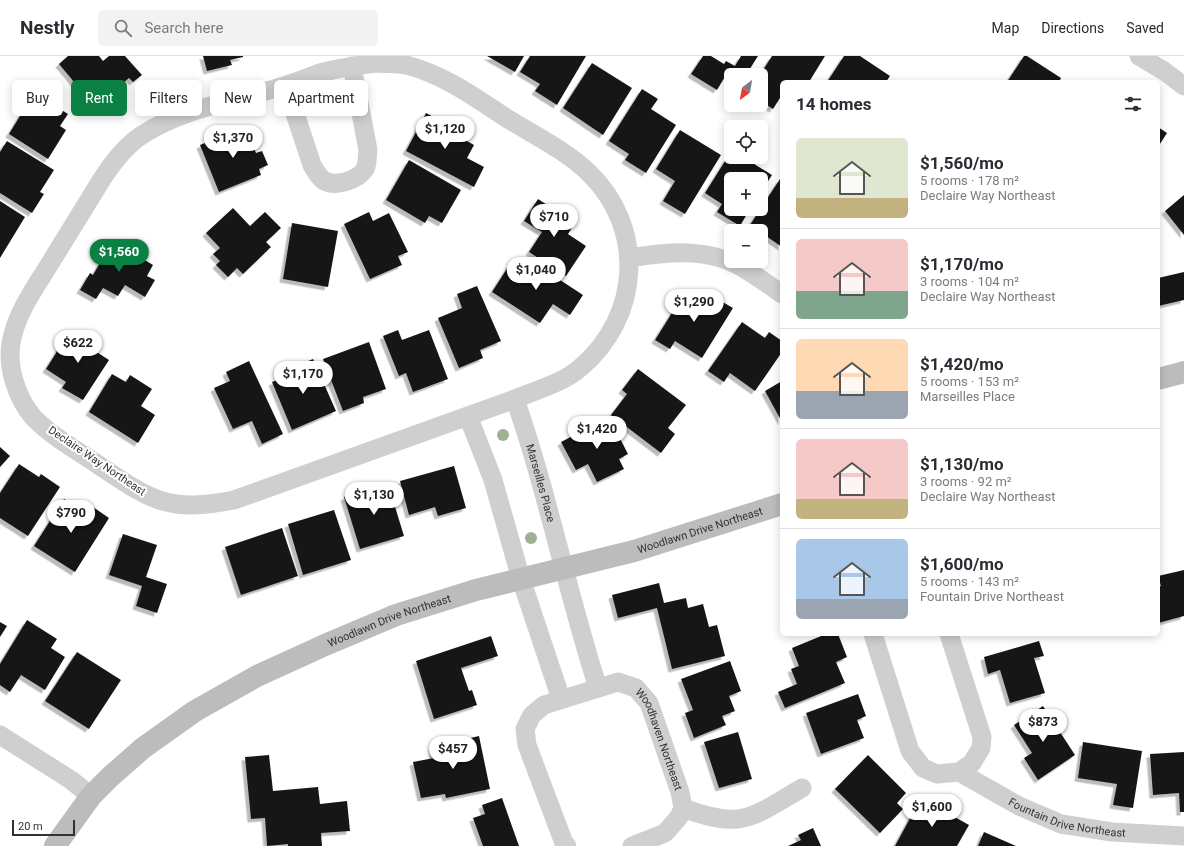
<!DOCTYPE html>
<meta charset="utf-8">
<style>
:root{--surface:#fff;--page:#f2f2f3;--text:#2b2b33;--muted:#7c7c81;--line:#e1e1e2;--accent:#0b8043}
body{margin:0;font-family:Roboto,sans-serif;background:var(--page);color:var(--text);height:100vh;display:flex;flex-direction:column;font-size:15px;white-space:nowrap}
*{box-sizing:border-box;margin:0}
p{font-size:13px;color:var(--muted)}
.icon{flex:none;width:22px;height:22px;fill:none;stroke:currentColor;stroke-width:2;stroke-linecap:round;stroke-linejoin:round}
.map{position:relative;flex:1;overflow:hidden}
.drawer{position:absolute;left:780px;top:24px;width:380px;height:556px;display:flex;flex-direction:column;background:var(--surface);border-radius:6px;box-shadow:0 2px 10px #0003}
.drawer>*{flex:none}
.hud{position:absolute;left:12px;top:24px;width:380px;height:36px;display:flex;gap:8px}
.needle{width:26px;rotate:211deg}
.tools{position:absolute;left:724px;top:12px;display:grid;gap:8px}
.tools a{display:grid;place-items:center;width:44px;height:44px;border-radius:6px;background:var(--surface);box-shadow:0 2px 10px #0003;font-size:20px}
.scale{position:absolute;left:12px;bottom:10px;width:63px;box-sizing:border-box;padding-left:4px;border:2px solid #323232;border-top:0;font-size:11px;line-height:14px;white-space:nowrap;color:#323232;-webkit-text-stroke:3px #fff;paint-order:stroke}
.price{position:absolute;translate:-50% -34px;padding:0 9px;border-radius:14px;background:#fff;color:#222;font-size:13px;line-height:26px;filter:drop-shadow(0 1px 2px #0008)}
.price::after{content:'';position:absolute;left:50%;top:24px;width:12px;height:9px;margin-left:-6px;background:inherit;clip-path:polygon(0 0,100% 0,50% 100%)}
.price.active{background:var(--accent);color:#fff}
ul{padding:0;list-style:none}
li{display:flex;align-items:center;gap:12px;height:100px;padding:0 16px}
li+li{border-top:1px solid var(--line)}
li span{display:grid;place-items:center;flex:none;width:112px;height:80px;border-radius:6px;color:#555}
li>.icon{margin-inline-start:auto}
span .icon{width:48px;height:48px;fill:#fffc;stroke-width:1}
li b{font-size:17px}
h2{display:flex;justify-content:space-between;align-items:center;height:48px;padding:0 16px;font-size:17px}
.tag{padding:0 14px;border-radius:6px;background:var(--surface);box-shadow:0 2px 10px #0003;font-size:14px;line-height:36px}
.tag.active{background:var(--accent);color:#fff}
header{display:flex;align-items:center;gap:24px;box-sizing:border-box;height:56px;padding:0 20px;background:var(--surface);border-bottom:1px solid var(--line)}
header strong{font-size:19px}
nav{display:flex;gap:22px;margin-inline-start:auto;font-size:14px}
.search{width:280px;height:36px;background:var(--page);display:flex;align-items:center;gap:10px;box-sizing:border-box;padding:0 14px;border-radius:6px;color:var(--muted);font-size:15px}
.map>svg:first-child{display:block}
.building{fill:#191919;filter:url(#shadow)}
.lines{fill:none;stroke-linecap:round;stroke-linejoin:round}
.street{stroke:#cfcfcf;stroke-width:19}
.secondary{stroke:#bcbcbc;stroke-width:22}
.tree{fill:#9eb193}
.labels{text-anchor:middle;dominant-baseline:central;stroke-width:4;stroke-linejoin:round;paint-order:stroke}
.street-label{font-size:11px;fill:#323232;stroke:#fff}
</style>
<header>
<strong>Nestly</strong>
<div class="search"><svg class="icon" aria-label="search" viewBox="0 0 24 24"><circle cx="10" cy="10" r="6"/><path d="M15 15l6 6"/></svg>Search here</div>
<nav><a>Map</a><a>Directions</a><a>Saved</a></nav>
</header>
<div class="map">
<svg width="1184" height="790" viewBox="0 0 1184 790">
<defs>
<filter id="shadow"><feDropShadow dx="-3.5" dy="3.5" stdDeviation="0" flood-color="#0004"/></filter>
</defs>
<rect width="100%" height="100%" fill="#fff"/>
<g class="building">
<polygon points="68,0 99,0 103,5 109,0 125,0 142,19 133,26 129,22 95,51 59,8"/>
<polygon points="203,0 243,0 243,1 230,4 232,9 207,15"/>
<polygon points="487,0 524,0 515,16"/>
<polygon points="530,0 586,0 557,49 535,35 540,28 520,16"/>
<polygon points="703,0 711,0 724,8 726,5 735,10 741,0 758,0 746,19 737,19 729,14 717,34 691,18"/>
<polygon points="772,0 825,0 809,26 782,26 782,43 780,42 773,53 761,45 760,19"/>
<polygon points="844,0 860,0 890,20 886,26 827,26"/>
<polygon points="1024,0 1027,0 1061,22 1059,26 1007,26"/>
<polygon points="592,7 632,32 603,79 563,52"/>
<polygon points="642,33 658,43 651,53 676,69 646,117 625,104 629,98 609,85"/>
<polygon points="34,37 68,58 60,70 66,74 48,103 9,78"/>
<polygon points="426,57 462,76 460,81 474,89 467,102 484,111 474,131 406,95"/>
<polygon points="245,71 256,97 262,95 268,109 259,113 261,119 219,136 200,89"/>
<polygon points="1158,71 1167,77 1158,91"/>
<polygon points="680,74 721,99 685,158 663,145 675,125 656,113"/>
<polygon points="7,85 54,114 40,136 44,138 32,157 0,137 0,96"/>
<polygon points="739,101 743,101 772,119 761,136 761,123 731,123 731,153 750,153 740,170 717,156 722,148 705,137 727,102 735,107"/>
<polygon points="409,104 461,134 442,167 429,160 425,167 386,144"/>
<polygon points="780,123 782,125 782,191 750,169"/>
<polygon points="1184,139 1184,179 1165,155"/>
<polygon points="538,143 575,167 568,178 586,190 566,220 529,196 542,176 524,165"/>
<polygon points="0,145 25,161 0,202"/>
<polygon points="233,152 250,170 265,156 281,172 266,186 271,191 243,218 237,212 228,221 216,209 220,205 213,198 220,192 206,177"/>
<polygon points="369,156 373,165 389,157 408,196 398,200 402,209 370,223 344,168"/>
<polygon points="292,167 338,175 328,231 283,223"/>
<polygon points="113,185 153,209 147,220 155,224 145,241 125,229 118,240 103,232 96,243 80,234 90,217 93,219"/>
<polygon points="525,201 583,239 570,259 553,248 540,267 492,236 510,208 517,212"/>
<polygon points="1184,216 1184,244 1158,250 1158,222"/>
<polygon points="477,230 501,285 480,294 483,302 459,312 438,262 462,252 457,238"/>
<polygon points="687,233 710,247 714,241 733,252 702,302 675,285 670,293 655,284"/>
<polygon points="742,266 765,282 769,276 782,285 782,296 755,335 730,317 724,326 708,315"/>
<polygon points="81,274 98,284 92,293 109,304 83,344 62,332 66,326 46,313 68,278 75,283"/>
<polygon points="398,274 402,284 429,274 448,323 413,336 406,317 399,320 383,280"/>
<polygon points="369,286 386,333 363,341 364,347 343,355 323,303"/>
<polygon points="313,303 336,355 292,374 272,326 280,323 278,318"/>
<polygon points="249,305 283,378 262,388 252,365 233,373 214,332 230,325 226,316"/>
<polygon points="638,313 686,349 668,372 675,378 661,397 611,359 627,338 622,334"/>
<polygon points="112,318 126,326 130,319 152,333 141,350 155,359 138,387 89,356"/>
<polygon points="782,325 782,366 765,335"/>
<polygon points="609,361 628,398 619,403 624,413 597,426 588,408 576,414 561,386"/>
<polygon points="0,391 10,400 0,411"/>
<polygon points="19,408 39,421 41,418 60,431 28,480 0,462 0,437"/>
<polygon points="454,410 466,452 438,460 435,451 409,459 400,425"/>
<polygon points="388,428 404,480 360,493 344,441"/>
<polygon points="64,443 88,458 93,451 109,462 75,516 34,490"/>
<polygon points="334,454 351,504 303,519 288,468"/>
<polygon points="282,472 298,520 241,539 225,491"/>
<polygon points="123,478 157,489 146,521 167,528 157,557 136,550 142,530 109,519"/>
<polygon points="1184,514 1184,560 1158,567 1158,531 1161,530 1158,520"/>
<polygon points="659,527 664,547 686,542 688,552 703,548 709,571 717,569 725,600 672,613 657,552 618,562 612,539"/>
<polygon points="27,564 57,583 51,592 65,601 45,634 21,619 10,636 0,629 0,608"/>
<polygon points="0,566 7,570 0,581"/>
<polygon points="826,578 838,578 847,601 836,606 845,627 785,652 778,636 797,628 791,613 799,610 792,592"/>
<polygon points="491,580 498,600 461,612 469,635 472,634 477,649 434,663 416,605"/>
<polygon points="1039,585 1044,600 1034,602 1045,637 1010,647 1000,614 988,618 984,601"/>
<polygon points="77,596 121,624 89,673 45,645"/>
<polygon points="730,605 741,635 729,640 735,655 722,660 726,669 694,682 685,657 693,654 681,623"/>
<polygon points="858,638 866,660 857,664 864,682 821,698 806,657"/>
<polygon points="1043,650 1075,699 1038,724 1024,702 1032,697 1014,669"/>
<polygon points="738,676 752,723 719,732 704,686"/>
<polygon points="479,680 490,733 446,742 445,738 421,742 413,706 434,702 432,691"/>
<polygon points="1083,686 1142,695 1133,752 1113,749 1117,728 1078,722"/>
<polygon points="1184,696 1184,756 1180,756 1179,737 1153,739 1150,698"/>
<polygon points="269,699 273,735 318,731 320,748 347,745 350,775 321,777 322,790 288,790 288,788 267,790 265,762 251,763 245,701"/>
<polygon points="868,699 906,737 897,747 903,753 880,777 835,733"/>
<polygon points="502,742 519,790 483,790 473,762 485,758 482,749"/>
<polygon points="921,742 969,769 957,790 895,790"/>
<polygon points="813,772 821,790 788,790 801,784 798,779"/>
<polygon points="984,776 1016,790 978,790"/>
</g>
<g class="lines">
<g class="street">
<polyline points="1139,0 1164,15 1184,30"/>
<path d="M377 7C388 8 400 7 410 10 446 20 477 43 508 63 534 79 568 96 589 117 646 172 641 261 580 312 563 327 536 334 515 343L234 444C167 457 151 444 97 408 75 393 51 380 33 361 17 342 7 312 11 287 16 258 34 233 49 209 67 180 84 152 102 123 113 106 125 90 142 79 182 53 233 45 277 32 292 28 306 22 320 17 339 12 358 9 377 7Z"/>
<path d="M286 30 312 109C315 114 318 120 323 124 335 132 358 124 365 113 368 107 367 100 368 94L352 10"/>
<path d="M629 202C668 196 708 191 743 212 757 220 769 229 782 238"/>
<path id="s1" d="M515 343C548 438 567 536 598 632"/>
<polyline points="468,360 493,424 521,523 561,643"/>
<polyline points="873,578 910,695 923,712 937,718 959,716 972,707 981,692 982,681 949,578"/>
<polyline points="0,679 71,724 91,740"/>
<path id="s2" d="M959 716 1019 750 1061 768 1112 776 1184 780"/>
<path d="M683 752C742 774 751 762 802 732"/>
<path id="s3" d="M567 790 564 787 527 689 525 673 532 659 544 649 618 626 636 632 649 647 680 736 683 752 679 761 665 777 632 790"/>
</g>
<g class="secondary">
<polyline points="1158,323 1184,316"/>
<path id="s4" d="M55 790 91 740 110 721 143 692 195 655 257 620 325 589 396 559 476 534 634 495 782 448"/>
</g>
</g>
<g class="tree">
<circle cx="503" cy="379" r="6"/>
<circle cx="531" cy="482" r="6"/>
</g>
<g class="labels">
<g class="street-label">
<text transform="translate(97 405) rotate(34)">Declaire Way Northeast</text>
<text stroke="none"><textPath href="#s1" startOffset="88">Marseilles Place</textPath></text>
<text stroke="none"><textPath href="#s4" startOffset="735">Woodlawn Drive Northeast</textPath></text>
<text stroke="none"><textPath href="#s4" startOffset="411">Woodlawn Drive Northeast</textPath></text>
<text stroke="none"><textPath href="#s3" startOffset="310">Woodhaven Northeast</textPath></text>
<text stroke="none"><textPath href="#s2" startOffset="119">Fountain Drive Northeast</textPath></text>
</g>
</g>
</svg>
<div class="tools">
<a><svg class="needle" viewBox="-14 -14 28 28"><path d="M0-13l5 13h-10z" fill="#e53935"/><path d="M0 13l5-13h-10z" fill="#7c7c81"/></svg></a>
<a><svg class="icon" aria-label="locate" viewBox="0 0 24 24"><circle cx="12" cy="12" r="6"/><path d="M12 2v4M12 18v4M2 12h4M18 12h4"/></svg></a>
<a>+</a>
<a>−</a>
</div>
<div class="scale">20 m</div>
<b class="price" style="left:445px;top:94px">$1,120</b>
<b class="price" style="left:233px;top:103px">$1,370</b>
<b class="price" style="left:554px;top:182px">$710</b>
<b class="price active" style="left:119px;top:217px">$1,560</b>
<b class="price" style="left:536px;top:235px">$1,040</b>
<b class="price" style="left:694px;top:267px">$1,290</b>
<b class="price" style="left:78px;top:308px">$622</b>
<b class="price" style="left:303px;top:339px">$1,170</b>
<b class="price" style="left:597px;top:394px">$1,420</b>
<b class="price" style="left:374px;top:460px">$1,130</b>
<b class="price" style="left:71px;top:478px">$790</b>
<b class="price" style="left:1043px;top:687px">$873</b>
<b class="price" style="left:453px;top:714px">$457</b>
<b class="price" style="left:932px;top:772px">$1,600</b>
<div class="hud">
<a class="tag">Buy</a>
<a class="tag active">Rent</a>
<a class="tag">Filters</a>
<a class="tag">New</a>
<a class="tag">Apartment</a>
</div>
<section class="drawer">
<h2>14 homes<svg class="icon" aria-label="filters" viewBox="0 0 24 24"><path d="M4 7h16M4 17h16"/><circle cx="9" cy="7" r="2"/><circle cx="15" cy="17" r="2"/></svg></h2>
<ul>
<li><span style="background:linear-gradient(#dfe7d0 75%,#c2b280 0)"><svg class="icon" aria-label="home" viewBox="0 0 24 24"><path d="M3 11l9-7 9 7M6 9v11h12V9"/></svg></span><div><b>$1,560/mo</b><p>5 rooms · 178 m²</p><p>Declaire Way Northeast</p></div></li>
<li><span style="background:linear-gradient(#f6c9c9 65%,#7fa58c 0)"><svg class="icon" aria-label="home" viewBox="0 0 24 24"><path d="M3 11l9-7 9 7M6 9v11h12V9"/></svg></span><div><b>$1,170/mo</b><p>3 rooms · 104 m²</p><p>Declaire Way Northeast</p></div></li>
<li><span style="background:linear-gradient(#ffd9b3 65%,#9aa5b1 0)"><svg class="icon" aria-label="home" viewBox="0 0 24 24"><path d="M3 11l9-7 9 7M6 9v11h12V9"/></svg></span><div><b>$1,420/mo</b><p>5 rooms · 153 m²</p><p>Marseilles Place</p></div></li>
<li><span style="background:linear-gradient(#f6c9c9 75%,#c2b280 0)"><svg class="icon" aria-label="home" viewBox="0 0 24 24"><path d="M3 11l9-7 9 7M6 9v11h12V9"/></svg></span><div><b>$1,130/mo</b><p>3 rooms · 92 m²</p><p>Declaire Way Northeast</p></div></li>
<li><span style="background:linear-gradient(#a9c7e8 75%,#9aa5b1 0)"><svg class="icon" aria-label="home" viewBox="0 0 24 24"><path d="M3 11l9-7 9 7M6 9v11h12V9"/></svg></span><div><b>$1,600/mo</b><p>5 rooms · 143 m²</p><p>Fountain Drive Northeast</p></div></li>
</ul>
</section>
</div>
